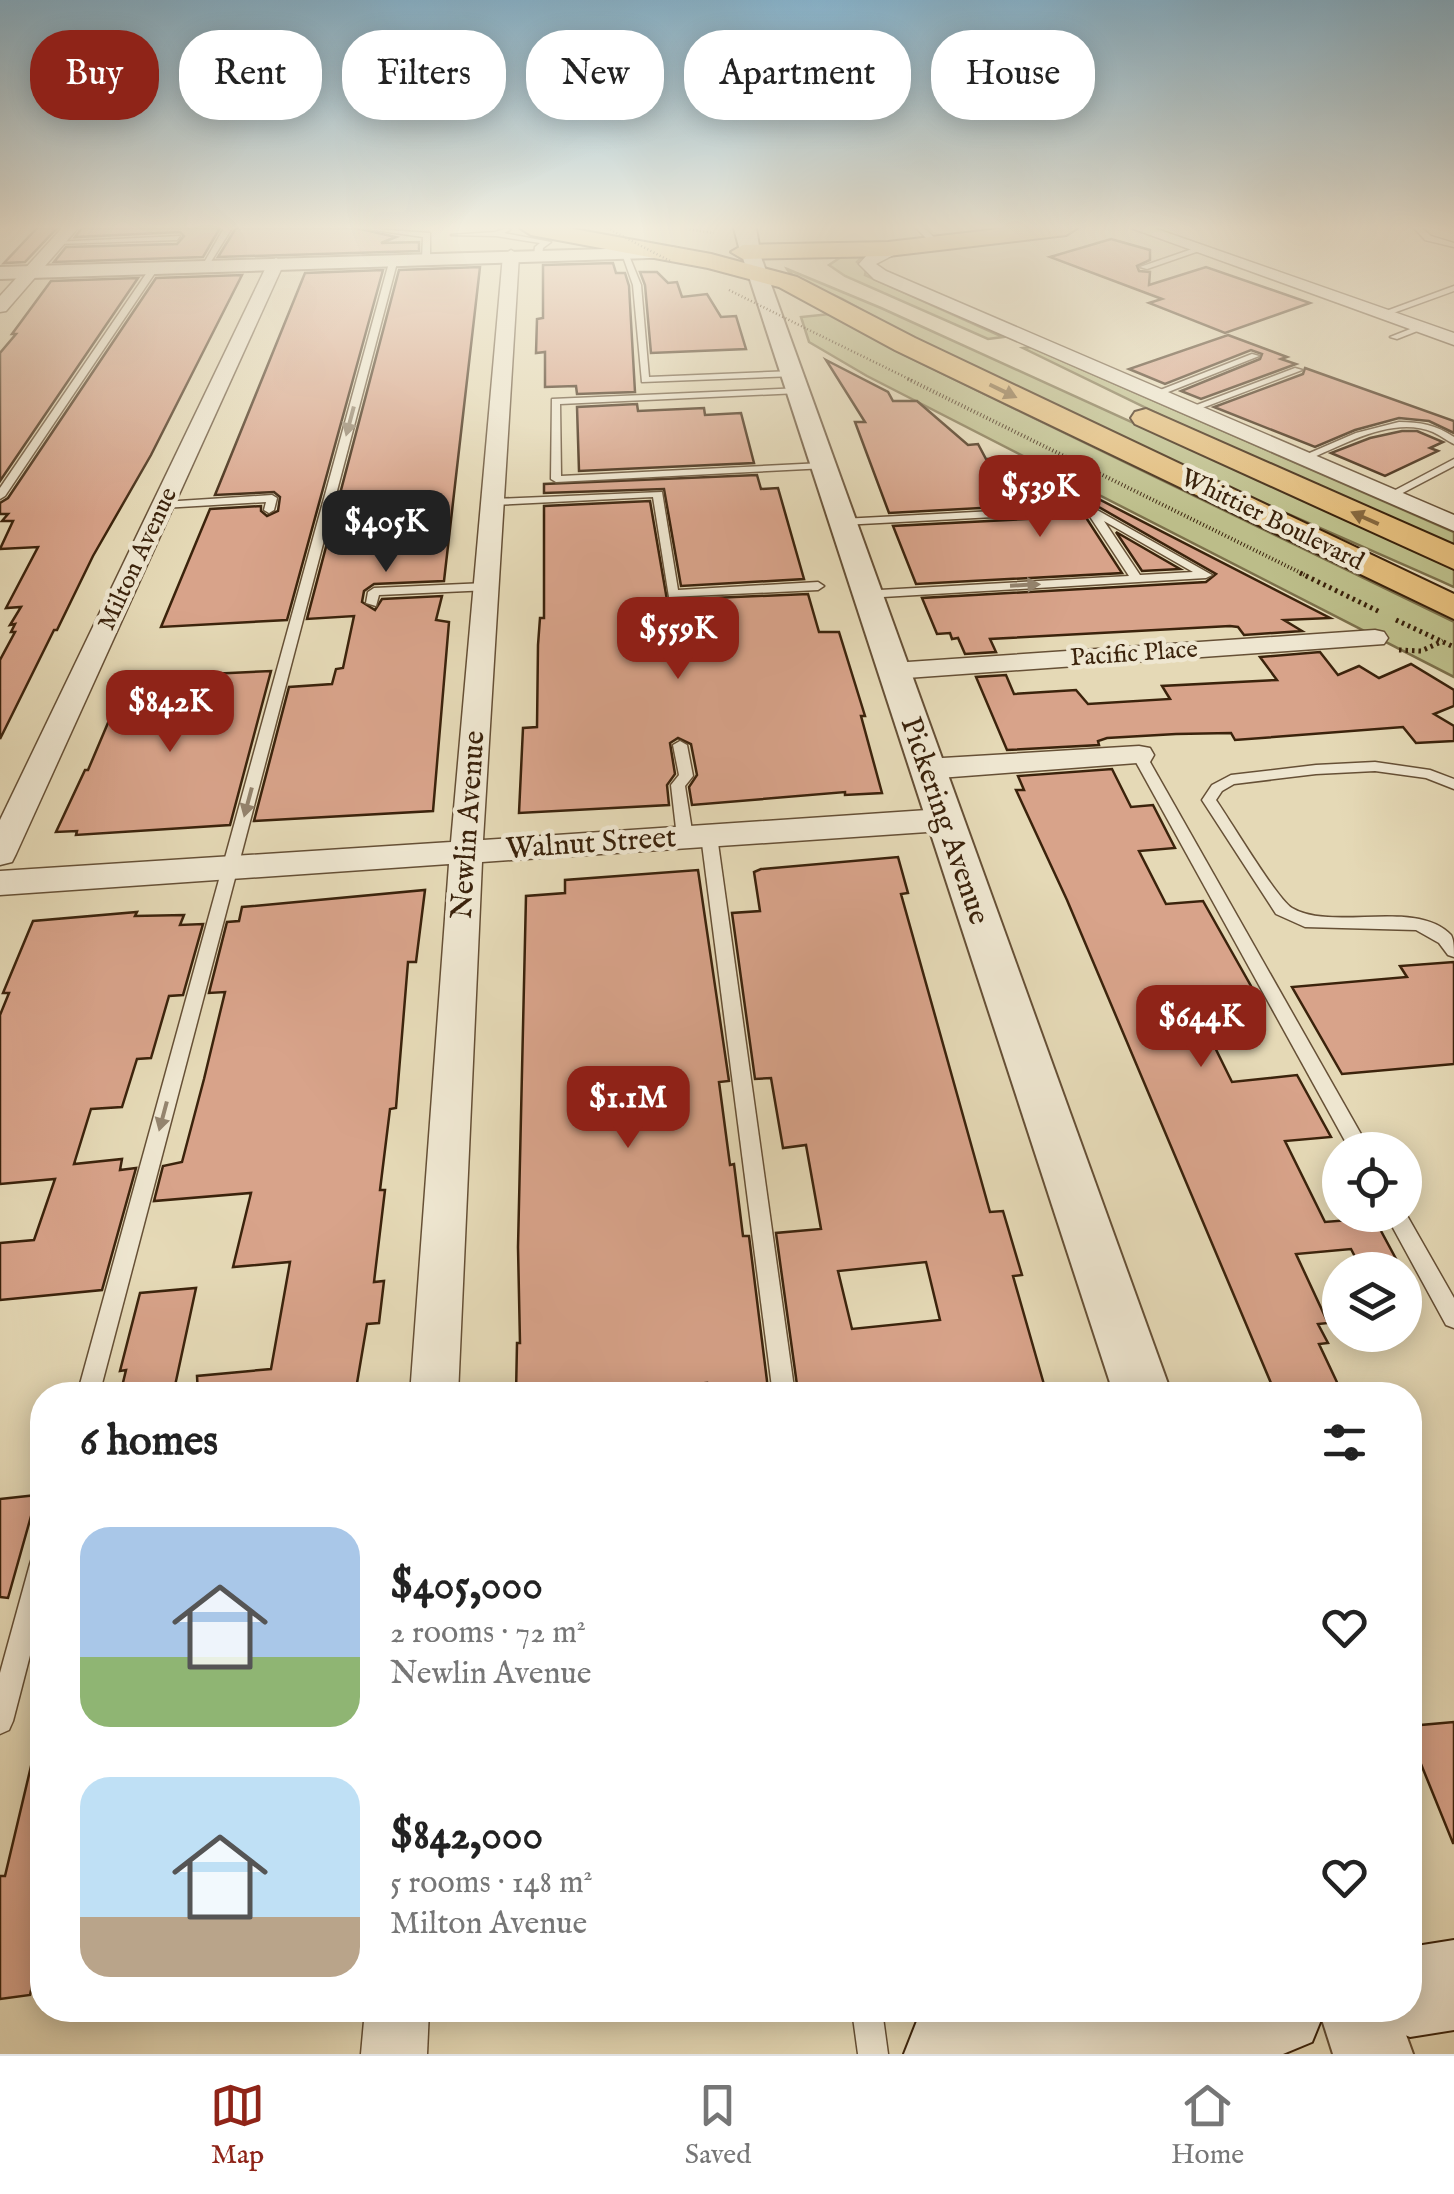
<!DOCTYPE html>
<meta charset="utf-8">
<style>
:root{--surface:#fff;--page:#f6f6f6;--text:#222;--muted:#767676;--line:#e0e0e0;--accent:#8f2418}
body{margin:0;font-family:"IM FELL English",serif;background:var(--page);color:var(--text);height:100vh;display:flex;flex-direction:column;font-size:38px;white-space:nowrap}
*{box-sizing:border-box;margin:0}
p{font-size:32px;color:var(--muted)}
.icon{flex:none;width:55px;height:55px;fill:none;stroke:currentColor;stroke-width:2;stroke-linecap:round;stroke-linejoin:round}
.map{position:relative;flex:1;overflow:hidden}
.sheet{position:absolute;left:30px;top:1382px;width:1392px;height:640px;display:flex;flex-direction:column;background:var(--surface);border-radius:40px;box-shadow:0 5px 25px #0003}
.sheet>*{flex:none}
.guide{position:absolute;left:30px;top:30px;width:1395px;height:90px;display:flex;gap:20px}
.controls{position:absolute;left:1322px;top:1132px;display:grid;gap:20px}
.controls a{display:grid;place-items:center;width:100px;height:100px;border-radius:50%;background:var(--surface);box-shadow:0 5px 25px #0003;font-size:50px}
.price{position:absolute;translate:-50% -85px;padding:0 22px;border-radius:20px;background:var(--accent);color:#fff;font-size:32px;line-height:65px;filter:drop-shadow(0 2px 5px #0008)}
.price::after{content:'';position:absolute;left:50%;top:60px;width:30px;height:22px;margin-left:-15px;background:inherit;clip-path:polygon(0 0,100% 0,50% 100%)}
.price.selected{background:#222;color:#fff}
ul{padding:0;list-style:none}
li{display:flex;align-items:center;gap:30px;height:250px;padding:0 50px}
li span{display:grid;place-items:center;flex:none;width:280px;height:200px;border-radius:30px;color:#555}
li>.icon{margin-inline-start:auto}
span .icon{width:120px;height:120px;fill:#fffc;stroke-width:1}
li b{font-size:42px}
h2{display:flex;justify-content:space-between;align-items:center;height:120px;padding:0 50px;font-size:42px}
.pill{padding:0 35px;border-radius:40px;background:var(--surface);box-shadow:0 5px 25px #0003;font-size:35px;line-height:90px}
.pill.selected{background:var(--accent);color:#fff}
.dock{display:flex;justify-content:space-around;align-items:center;height:140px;border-top:2px solid var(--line);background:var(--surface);font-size:28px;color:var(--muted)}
.dock a{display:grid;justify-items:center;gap:5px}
.dock .selected{color:var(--accent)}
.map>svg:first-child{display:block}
.green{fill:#bcbd89;stroke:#7c704a;stroke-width:2.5}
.building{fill:#d8a38a;stroke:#3b230c;stroke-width:2.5;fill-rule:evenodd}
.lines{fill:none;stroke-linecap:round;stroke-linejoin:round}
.service-casing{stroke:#665036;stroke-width:3}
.minor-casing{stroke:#665036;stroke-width:3}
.tertiary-casing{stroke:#665036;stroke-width:4}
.secondary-casing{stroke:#3b230c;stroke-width:4}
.primary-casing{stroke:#3b230c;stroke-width:4}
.path-far2{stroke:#3b230c;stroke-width:2.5;stroke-dasharray:1 2.5;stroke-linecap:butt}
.path-far1{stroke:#3b230c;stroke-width:4;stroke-dasharray:1 2.5;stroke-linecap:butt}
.path{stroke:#3b230c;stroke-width:5;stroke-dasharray:2.5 4;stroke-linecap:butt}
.service{fill:#eee6d0;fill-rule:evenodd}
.minor{fill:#eee6d0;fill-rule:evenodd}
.tertiary{fill:#eee6d0;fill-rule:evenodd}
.secondary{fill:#eee6d0;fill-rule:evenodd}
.primary{fill:#e2bc7b;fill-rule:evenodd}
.path-bridge{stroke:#3b230c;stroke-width:2.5;stroke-dasharray:1 2.5;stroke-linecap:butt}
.oneway{fill:#86683e}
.oneway2{fill:#94846e}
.labels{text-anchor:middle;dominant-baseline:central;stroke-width:9;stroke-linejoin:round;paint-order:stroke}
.far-street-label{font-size:25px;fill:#3b230c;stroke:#eee6d0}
.street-label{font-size:30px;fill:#3b230c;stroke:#eee6d0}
</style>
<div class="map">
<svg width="1454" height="2054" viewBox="0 0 1454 2054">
<rect width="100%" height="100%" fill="#e5d9b6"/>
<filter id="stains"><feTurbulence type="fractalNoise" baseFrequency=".002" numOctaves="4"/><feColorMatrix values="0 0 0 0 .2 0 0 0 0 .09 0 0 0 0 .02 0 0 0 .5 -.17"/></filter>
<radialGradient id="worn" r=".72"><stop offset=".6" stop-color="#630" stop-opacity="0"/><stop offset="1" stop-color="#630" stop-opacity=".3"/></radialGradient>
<g class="green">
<polygon points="863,256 857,262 866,270 865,275 1003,337 988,339 845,276 829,265 841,257"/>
<path d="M787 269 881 308 1454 569V587C1250 496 1041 411 846 301 830 292 796 284 787 269Z"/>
<polygon points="830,314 898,352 1454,622 1454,677 867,376 809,342 801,317"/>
<polygon points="1031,347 1454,532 1454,546 1169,419 1023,348"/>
</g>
<g class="building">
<polygon points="37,228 57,228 25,262 4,263"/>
<polygon points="82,228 220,228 203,257 54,262 66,247 177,244 184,236 180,232 75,237"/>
<polygon points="236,228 356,228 396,237 381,243 419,242 419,251 218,257"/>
<polygon points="1111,239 1150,250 1150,260 1137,266 1139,271 1150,272 1149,285 1206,267 1310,303 1225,333 1149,303 1162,299 1050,257"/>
<polygon points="613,263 616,273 625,273 629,286 635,392 577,394 576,386 545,387 545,352 536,353 537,319 543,318 543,265"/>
<polygon points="480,267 444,581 374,584 364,591 362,602 375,610 382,599 442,596 436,620 449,622 433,811 254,821 289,687 332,684 336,669 343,668 354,616 307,619 399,270"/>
<polygon points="383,270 287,620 161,627 210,509 261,506 261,511 267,516 278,511 280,497 274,492 215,495 305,273"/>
<polygon points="640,272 657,272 668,283 677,282 682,297 707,294 721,317 736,316 746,349 651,353 645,285"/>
<polygon points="242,275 151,455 93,556 57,630 54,630 0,739 0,660 15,632 11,632 15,624 10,625 21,607 6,608 38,547 0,549 13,521 2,521 8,514 0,514 0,503 8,498 156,278"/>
<polygon points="138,278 0,481 0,353 16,334 12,334 51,281"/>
<polygon points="1228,335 1287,357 1281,359 1296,364 1201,399 1181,391 1260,359 1262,354 1251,350 1165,384 1129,369"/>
<polygon points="826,360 888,392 893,401 917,401 968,445 978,444 986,459 1018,458 1027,474 1048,473 1330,618 1284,620 1302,631 1244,635 1238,627 1230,626 990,639 996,652 965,654 958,638 952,639 950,633 937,634 922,598 1206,582 1216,574 1090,502 889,513 855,422 865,422"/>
<polygon points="1305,368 1454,421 1454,433 1429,421 1399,418 1355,430 1315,447 1214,407 1303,374"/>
<polygon points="637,404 638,411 704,408 705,415 741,413 754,463 579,471 577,407"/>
<polygon points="1402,431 1417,431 1443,442 1430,448 1438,451 1385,476 1331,453 1370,438"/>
<polygon points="757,475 761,489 778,488 804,579 681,586 664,489 544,493 544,484"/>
<polygon points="650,501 667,600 808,594 819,632 839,632 865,716 861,716 882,793 845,795 845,792 692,805 689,787 697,775 691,744 678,738 670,743 675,774 667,785 669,805 519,813 523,728 537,727 538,645 540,618 544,618 544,506"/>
<polygon points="1085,516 1122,573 916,584 893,526"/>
<polygon points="1116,532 1180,569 1142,571"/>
<polygon points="1320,652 1338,675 1359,666 1379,678 1411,664 1454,690 1454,706 1434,714 1454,726 1454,741 1416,743 1403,727 1235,740 1231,733 1176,734 1107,738 1098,741 1099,745 1007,750 976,677 1006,675 1014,694 1076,690 1088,704 1170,699 1162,686 1277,680 1260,657"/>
<polygon points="271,671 230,825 76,835 77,831 56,832 85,770 88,770 127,678"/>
<polygon points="1112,769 1131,807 1153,805 1175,848 1139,851 1166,904 1203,901 1260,1002 1195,1007 1232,1082 1297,1075 1331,1137 1285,1141 1325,1222 1374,1218 1402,1270 1362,1270 1351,1249 1296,1254 1328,1323 1318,1324 1328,1343 1319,1344 1343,1395 1276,1395 1067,900 1016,790 1024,790 1018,776"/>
<path d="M898 857 908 893 901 894 990 1212 1003 1211 1022 1275 1013 1276 1047 1395H807L806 1385H797L776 1233 821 1229 806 1145 783 1148 771 1078 755 1079 732 913 760 911 754 872 761 869ZM926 1262 940 1320 852 1329 838 1271Z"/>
<polygon points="698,870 729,1081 719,1082 730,1165 734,1164 743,1236 749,1236 768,1389 708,1395 707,1383 641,1390 642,1395 516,1395 517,1343 520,1343 518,1247 526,896 565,893 565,880"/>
<polygon points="425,890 416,962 408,962 396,1108 390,1109 380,1190 385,1190 374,1282 384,1281 379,1323 367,1324 355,1395 198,1395 197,1376 271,1369 290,1262 233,1267 251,1193 154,1201 163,1166 182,1162 204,1079 225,992 209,993 227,922 239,921 242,907"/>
<polygon points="137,912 135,916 184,915 180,925 203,924 183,995 169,996 151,1058 137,1059 122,1107 91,1109 74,1164 122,1159 120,1170 136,1168 102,1290 0,1300 0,1243 34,1240 55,1179 0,1184 0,1015 9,993 3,993 33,921"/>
<polygon points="1454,962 1454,1064 1342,1074 1292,987 1407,977 1400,966"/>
<polygon points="196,1288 173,1395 120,1395 126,1370 120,1371 140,1293"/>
<polygon points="37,1495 8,1598 0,1597 0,1499"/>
<polygon points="1454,1722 1454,1843 1453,1843 1410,1737 1410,1726"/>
<polygon points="32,1762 42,1764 42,1940 30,1995 0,1999 0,1876 5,1876"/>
</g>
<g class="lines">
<g class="service-casing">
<g id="service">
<polygon points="224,228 232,228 207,268 201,268"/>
<polygon points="360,228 430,233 430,258 426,260 422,258 423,237"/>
<polygon points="507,228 510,230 504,233 551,242 543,248 542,255 538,257 534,255 535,247 540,243 496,236 451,235 495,232"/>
<polygon points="916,228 924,228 939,242 932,244"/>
<polygon points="1414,228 1422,228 1431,236 1454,243 1454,247 1425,240"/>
<polygon points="180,236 177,240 57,244 53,242"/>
<polygon points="1195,248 1202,250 1147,269 1140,267"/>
<polygon points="621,251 628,253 641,285 649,377 793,371 796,376 642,382 633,285"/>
<polygon points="394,257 398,259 99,1395 77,1395 390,259"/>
<polygon points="152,265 159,267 5,496 0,499 0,488"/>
<polygon points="1454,286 1454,291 1385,316 1378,314"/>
<polygon points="1418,326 1425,328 1397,339 1390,337"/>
<polygon points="1252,354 1259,356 1158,396 1150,394"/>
<polygon points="1295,368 1302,370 1194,411 1186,409"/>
<polygon points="802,388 802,392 799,393 560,404 561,476 822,463 827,466 826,468 556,482 551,479 552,399"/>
<path d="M1399 422C1420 422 1436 425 1454 437V444C1447 441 1440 435 1433 432 1393 415 1343 445 1307 460L1298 458 1356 433Z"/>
<polygon points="1454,459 1454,466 1393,498 1384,496"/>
<polygon points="662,492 678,590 818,582 824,586 818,590 669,597 653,497 493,505 488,502 493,499"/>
<polygon points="272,495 277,498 274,510 269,513 264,510 266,502 163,508 158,505 163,502"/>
<path d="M1090 506 1212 575 1206 578 866 598 860 594 862 591 1129 576 1087 512 842 525 837 522 842 519ZM1104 521 1193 572 1140 575Z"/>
<polygon points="486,583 492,587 490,590 379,595 376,606 366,603 368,592 374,588"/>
<polygon points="680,741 687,745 693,776 685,786 693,837 685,842 677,837 671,785 679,775 673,745"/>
<polygon points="1139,751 1146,755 1370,1150 1350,1150 1132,755"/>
<path d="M1375 762 1430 770 1454 779V789L1426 778 1375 771 1316 774 1234 784 1222 791 1216 800C1230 820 1277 899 1292 908 1333 932 1416 898 1451 935 1454 940 1454 950 1454 957L1448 955 1439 943 1416 930 1305 927 1276 914 1202 800 1212 785 1231 775 1316 765Z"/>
<polygon points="709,831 717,836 795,1395 773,1395 701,836"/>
<polygon points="1405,1212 1454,1298 1454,1328 1446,1325 1386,1215 1405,1215"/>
<polygon points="42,1552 42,1609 13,1721 9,1730 0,1734 0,1673 30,1564 33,1555"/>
<polygon points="852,2010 882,2010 888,2054 858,2054"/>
</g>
</g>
<g class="minor-casing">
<g id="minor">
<polygon points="62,228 78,228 6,311 0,312 0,296"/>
<polygon points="1131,228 1154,228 1454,333 1454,345"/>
<polygon points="897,243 911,246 876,264 886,271 1454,515 1454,531 874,279 859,264 867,255"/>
<polygon points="511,250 519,255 483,840 942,809 953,813 958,820 953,827 942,831 482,862 458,1395 410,1395 449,864 0,895 0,871 451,842 503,255"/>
<polygon points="276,258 284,263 16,854 12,862 0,865 0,820 268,263"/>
<polygon points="1375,630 1384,632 1388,638 1384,644 893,679 879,671 893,663"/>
<polygon points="1139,746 1150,748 1154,755 1150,762 926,779 915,776 911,769 915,762 926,759"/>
<polygon points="365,2010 429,2010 427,2054 361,2054"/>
</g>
</g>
<g class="tertiary-casing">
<g id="tertiary">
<polygon points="748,240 757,246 1172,1395 1114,1395 739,246"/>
<polygon points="672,247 679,249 679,257 0,279 0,267"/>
<polygon points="1319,2010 1397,2010 1413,2054 1333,2054"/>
</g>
</g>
<g class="secondary-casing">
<g id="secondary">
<polygon points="734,228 756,228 759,246 756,251 740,251"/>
<polygon points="1454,1940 1454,2030 1410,2037 1378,2024 1372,2010 1410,2010 1410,1947"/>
<polygon points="945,2010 1325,2010 1312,2042 1283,2054 904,2054 917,2021"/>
</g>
</g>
<g class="primary-casing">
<g id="primary">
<polygon points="520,228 568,228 711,254 797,277 915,338 1454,594 1454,619 895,350 779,287 708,268 531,235"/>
<polygon points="1008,228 1077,228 1066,235 888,256 743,259 731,252 743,245 888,242"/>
<polygon points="1146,409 1454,545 1454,569 1135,424 1131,418 1135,412"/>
</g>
</g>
<g class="path-far2">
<polyline points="686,229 714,233"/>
<polyline points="807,329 913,381"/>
</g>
<polyline class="path-far1" points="908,379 1305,575"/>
<g class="path">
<polyline points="1300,573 1380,612"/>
<polyline points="1396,620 1454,647"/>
<polyline points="1399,650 1421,651 1443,641"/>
</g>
<use href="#service" class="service"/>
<use href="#minor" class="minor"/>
<use href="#tertiary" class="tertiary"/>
<use href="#secondary" class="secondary"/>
<use href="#primary" class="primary"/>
<g class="path-bridge">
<polyline points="607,228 670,261"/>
<polyline points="729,290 807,329"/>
</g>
</g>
<defs><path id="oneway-solid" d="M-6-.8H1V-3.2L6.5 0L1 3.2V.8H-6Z" transform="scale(2.5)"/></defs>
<g class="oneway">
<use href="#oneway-solid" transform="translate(1003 391) rotate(26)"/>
<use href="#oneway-solid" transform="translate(1365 518) rotate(-156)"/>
</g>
<g class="oneway2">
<use href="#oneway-solid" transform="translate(350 421) rotate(105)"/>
<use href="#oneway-solid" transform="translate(1025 585) rotate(-3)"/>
<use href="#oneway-solid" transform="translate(248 802) rotate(105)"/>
<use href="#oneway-solid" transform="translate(163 1116) rotate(105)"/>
</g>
<linearGradient id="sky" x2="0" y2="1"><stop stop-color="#87b6d1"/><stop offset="0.44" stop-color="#f3eede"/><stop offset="1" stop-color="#f3eede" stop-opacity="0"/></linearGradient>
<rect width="1454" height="516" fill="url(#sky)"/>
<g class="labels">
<g class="far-street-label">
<text transform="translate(1272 520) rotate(26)">Whittier Boulevard</text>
<text transform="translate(138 559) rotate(-65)">Milton Avenue</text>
<text transform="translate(1134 654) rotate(-4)">Pacific Place</text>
</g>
<g class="street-label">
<text transform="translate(944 821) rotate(71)">Pickering Avenue</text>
<text transform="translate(469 825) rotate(-86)">Newlin Avenue</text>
<text transform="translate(591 844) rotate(-4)">Walnut Street</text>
</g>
</g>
<rect width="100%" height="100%" filter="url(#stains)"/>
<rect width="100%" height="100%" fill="url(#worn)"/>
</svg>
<div class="controls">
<a><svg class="icon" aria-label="locate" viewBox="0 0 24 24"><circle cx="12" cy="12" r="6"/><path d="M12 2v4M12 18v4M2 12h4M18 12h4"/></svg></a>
<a><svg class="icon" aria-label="layers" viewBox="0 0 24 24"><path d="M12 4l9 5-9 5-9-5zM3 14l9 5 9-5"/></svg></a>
</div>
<b class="price" style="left:1040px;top:540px">$539K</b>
<b class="price selected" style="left:386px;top:575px">$405K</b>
<b class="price" style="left:678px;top:682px">$559K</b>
<b class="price" style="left:170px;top:755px">$842K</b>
<b class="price" style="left:1201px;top:1070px">$644K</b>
<b class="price" style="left:628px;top:1151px">$1.1M</b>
<div class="guide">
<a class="pill selected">Buy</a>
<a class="pill">Rent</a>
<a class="pill">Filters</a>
<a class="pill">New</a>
<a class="pill">Apartment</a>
<a class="pill">House</a>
</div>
<section class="sheet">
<h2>6 homes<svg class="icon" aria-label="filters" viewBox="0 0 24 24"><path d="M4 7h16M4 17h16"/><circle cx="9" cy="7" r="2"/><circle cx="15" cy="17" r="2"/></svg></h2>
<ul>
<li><span style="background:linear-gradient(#a9c7e8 65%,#8fb573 0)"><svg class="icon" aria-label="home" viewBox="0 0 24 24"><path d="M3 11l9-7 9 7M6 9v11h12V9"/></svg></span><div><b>$405,000</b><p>2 rooms · 72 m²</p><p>Newlin Avenue</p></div><svg class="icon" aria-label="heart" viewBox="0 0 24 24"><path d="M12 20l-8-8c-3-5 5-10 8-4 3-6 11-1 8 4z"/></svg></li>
<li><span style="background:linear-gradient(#bfe0f5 70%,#b9a48a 0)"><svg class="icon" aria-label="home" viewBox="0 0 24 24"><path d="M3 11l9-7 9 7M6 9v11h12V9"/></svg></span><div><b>$842,000</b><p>5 rooms · 148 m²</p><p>Milton Avenue</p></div><svg class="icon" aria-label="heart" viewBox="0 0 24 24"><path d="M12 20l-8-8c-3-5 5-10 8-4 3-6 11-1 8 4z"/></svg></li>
</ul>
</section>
</div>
<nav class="dock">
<a class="selected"><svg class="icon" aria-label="map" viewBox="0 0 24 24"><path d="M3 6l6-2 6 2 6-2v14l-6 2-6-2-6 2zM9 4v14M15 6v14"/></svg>Map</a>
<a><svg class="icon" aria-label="saved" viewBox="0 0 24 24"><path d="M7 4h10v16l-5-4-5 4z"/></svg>Saved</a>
<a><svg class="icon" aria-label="home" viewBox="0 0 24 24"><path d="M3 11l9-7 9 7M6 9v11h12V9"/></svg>Home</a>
</nav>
